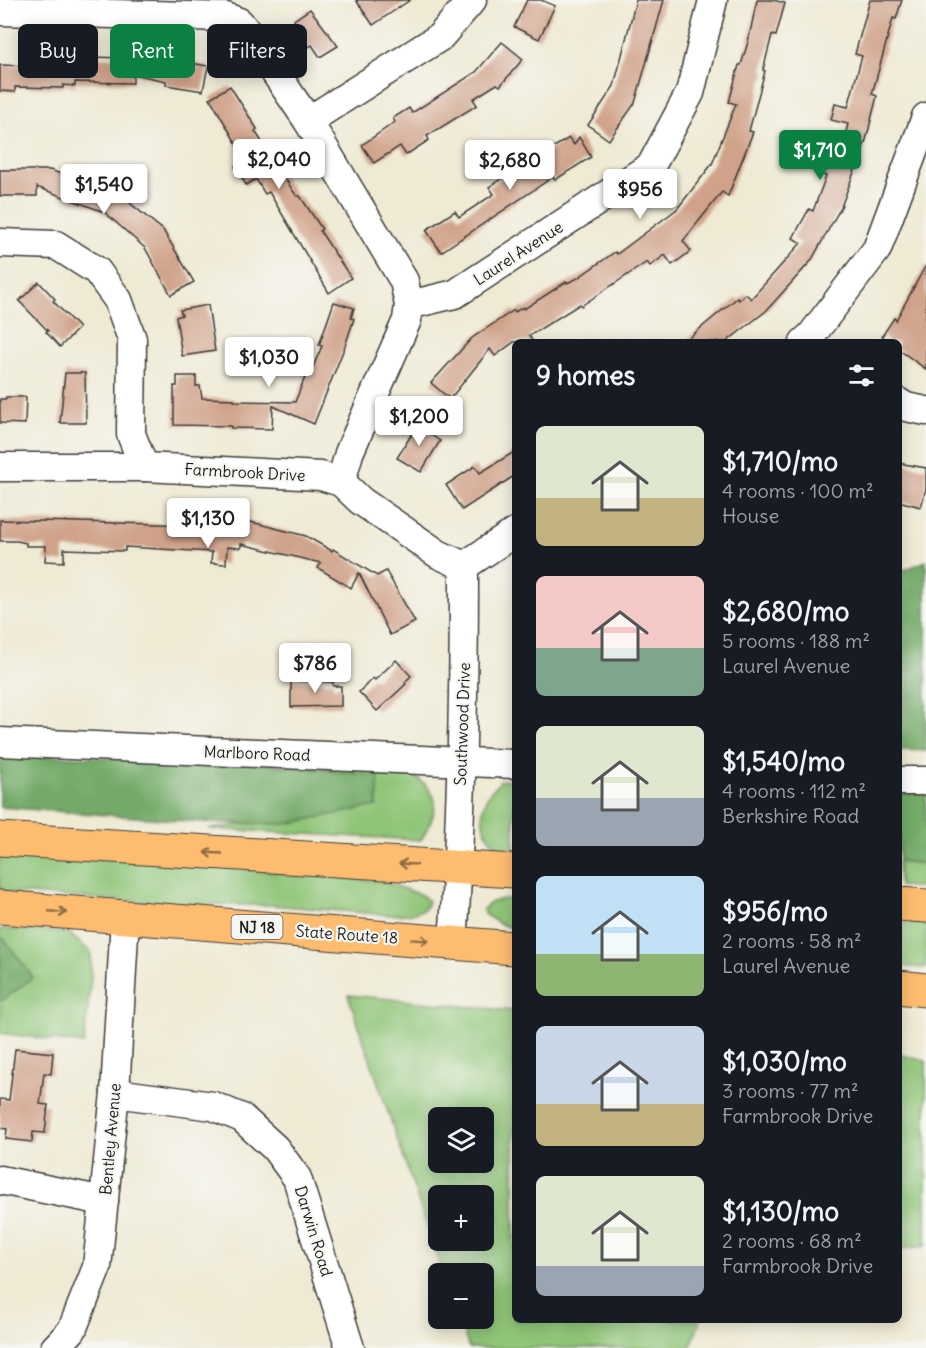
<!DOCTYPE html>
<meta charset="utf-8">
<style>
:root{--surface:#171b24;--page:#20242c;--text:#f1f3f6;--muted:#9ea1a6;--accent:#0b8043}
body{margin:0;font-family:Delius,sans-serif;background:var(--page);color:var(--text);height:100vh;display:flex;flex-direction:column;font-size:22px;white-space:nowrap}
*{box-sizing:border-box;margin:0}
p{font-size:20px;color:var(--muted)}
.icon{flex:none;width:33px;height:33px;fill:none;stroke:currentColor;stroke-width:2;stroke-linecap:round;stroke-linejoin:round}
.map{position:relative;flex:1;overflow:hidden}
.drawer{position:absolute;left:512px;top:339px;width:390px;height:984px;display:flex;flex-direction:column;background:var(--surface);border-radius:9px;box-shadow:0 3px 15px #0003}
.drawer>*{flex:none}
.hud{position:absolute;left:18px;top:24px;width:404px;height:54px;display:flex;gap:12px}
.tools{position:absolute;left:428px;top:1107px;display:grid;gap:12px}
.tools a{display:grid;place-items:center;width:66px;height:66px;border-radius:9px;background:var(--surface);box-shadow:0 3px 15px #0003;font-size:30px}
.price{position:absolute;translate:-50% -51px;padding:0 14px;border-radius:6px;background:#fff;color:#222;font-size:20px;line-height:39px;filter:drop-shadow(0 2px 3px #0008)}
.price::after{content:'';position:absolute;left:50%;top:36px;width:18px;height:14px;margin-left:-9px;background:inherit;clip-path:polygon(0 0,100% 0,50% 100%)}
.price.selected{background:var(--accent);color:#fff}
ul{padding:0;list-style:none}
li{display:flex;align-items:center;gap:18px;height:150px;padding:0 24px}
li span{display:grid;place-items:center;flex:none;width:168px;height:120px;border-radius:9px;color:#555}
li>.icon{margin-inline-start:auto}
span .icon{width:72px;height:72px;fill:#fffc;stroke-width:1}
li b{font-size:26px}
h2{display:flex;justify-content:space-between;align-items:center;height:72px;padding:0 24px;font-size:26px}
.tag{padding:0 21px;border-radius:9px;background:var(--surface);box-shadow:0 3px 15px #0003;font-size:21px;line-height:54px}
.tag.selected{background:var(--accent);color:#fff}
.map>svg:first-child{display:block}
.green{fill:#8fc577;stroke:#56704a;stroke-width:1.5;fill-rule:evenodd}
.forest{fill:#73aa68;stroke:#486342;stroke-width:1.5}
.building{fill:#d0a289}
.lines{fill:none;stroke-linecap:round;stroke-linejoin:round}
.minor-casing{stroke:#3c3b38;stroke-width:31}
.highway-casing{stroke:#3c3b38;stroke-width:35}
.minor{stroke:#fff;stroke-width:28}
.highway{stroke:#febc70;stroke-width:33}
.oneway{stroke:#8d6c46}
.labels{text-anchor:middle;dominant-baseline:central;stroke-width:4.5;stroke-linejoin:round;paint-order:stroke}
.shield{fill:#f6f6f2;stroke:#5d5d5c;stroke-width:1.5}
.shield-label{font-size:15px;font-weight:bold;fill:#1c1c1c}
.street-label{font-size:16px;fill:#1c1c1c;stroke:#f6f6f2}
</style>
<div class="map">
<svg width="926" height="1348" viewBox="0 0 926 1348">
<rect width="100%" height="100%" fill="#f6f6f2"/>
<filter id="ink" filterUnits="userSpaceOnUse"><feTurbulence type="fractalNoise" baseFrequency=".0167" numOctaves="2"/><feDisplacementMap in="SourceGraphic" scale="12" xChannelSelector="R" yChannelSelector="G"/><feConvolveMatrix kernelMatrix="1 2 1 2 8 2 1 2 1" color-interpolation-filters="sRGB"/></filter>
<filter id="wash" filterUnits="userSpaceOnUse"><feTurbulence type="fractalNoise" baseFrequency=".008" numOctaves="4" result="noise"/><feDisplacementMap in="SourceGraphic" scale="24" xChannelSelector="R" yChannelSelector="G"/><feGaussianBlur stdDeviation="1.35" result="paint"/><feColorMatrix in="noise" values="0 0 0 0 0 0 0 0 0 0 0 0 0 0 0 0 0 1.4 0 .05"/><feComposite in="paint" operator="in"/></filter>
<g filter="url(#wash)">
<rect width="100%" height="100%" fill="#efead4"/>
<g class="green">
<path d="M262 764 406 771C441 791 442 806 421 840L209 829 377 805Z"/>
<path d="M514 779V854C483 849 472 810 494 788 494 788 500 782 500 781 504 780 511 780 514 779Z"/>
<polygon points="0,849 383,881 423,896 428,901 425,909 412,914 388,915 272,905 171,904 0,892"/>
<polygon points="898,861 926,864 926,888 899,886"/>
<polygon points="504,899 514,899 514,929 500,924 484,914 483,909 492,902"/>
<polygon points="898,922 926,924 926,968 899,966"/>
<polygon points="0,929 67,932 91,952 91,978 84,1044 0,1033"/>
<path d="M348 995 514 1011V1320H701L690 1348H469L459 1319 483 1318V1274L443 1273ZM438 1118H483V1162H438ZM438 1196H483V1240H438Z"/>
<polygon points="898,1054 926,1061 926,1246 899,1249"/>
</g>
<g class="forest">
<polygon points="926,561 926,751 899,750 899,572"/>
<polygon points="0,754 265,764 379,776 377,806 286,824 215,823 0,807"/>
<polygon points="898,793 926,793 926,864 899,861"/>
<polygon points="0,938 4,939 33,977 3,1000 0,1000"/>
</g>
<g id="blocks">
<g class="building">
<polygon points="356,0 410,0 373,25"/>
<polygon points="527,0 541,0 555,6 539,39 514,27"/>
<polygon points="636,0 664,0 635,103 609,140 588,125 614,86"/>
<polygon points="757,0 773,0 785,3 776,36 772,35 763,70 765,71 749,131 753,132 728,196 722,192 683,241 691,251 672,265 665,255 650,266 647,262 581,306 580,304 529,336 533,342 514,342 495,356 490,349 450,399 431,383 472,338 514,310 515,312 523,307 524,309 566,282 567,283 576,279 615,252 617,254 677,209 712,164 736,104 729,102 739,65 741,65 748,42"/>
<polygon points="870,0 902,0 896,19 893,18 872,94 877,96 866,140 841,207 811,261 766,311 726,342 684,342 737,298 739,300 746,294 751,299 801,243 793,238 809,209 813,211 826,176 817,173 825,151 840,157 848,124 831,120 835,104 848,107 862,56 855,54"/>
<polygon points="310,9 338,46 320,57 312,45 309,47 294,20"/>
<polygon points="502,42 523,59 500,86 497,84 473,99 477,105 427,136 429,140 406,155 400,146 374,163 362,145 395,122 393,118 409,108 412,113 476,72"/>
<polygon points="90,57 156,59 169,61 169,59 208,66 203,91 166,85 166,81 133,74 133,83 75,82 75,86 63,85 63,88 15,87 15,92 0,91 0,65 31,66 31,60 89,61"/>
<polygon points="230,86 257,129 255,131 293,191 297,196 300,196 322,229 320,231 351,278 329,293 269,192 265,194 256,179 246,185 235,166 246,160 210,98"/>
<polygon points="579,137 591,157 555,180 553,177 441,252 426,230 455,211 459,217 494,194 489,187 525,163 526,164 569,138 574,145"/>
<polygon points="0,170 50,170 66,176 67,172 74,173 103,183 124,202 126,200 163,230 194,282 171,295 145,248 104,212 37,187 37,196 0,196"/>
<polygon points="926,265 926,369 898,349 898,342 890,342 882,336 894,318 896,320"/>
<polygon points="39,282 55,299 53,301 79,328 60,347 46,332 48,331 19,301"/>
<polygon points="334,302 354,308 351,318 354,319 345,346 314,424 273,406 272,429 231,428 231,426 174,425 174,386 177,386 177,376 196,376 196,386 200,386 202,398 234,399 234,401 295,402 306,375 309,376 322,346 319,345"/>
<polygon points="208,305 215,351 182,356 176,317 182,315 180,310"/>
<polygon points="65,373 85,373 86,423 60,423"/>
<polygon points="6,397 26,397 25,424 0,423 0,399 6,399"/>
<polygon points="421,419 435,428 431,435 440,441 421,472 397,458"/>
<polygon points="514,452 514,476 462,510 446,485 475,466 480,473"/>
<polygon points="898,463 926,468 926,489 921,507 898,501"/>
<polygon points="203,515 219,516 219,519 243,520 306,536 332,551 333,549 377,576 386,571 415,622 390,635 359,573 351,588 318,568 321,563 241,544 241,548 227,547 226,564 211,563 212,552 125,547 125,551 64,549 64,562 45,561 46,546 26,546 26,543 17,541 0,541 0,520 195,525 203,525"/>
<polygon points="396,660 411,676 405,682 406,684 377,711 359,692 373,678 375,680"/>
<polygon points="291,681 333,682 333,686 341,686 341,706 291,707"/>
<polygon points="15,1049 53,1053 51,1074 44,1073 40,1104 48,1105 45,1133 33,1132 32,1142 6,1139 7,1129 0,1128 0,1099 9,1100"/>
</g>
</g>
</g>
<g filter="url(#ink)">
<use href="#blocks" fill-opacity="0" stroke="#3c3b38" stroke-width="1.5"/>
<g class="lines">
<g class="minor-casing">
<g id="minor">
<polyline points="0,11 226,17 239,22 251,37 308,121 404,281 409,305 407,320 349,453 341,482"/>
<polyline points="308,121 440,37 472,0"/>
<polyline points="0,243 56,245 97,271 118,300 132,339 131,434 144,467"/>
<polyline points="409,305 455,294 651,166 690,93 713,0"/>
<polyline points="804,342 811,336 877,249 926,117"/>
<polyline points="898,402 906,407 926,411"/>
<polyline points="0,467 144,467 321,476 341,482 361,501 438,554 464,566"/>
<polyline points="0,742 514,764"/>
<polyline points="898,781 926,781"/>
<path d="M453 942C462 817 464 691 464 566L514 533"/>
<polyline points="115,1093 213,1106 242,1118 275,1148 297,1178 350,1348"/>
<polyline points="0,1180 104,1201"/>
<polyline points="55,1348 72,1330 97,1267 115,1093 125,917"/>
</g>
</g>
<g class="highway-casing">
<g id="highway">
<polyline points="0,839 514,871"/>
<polyline points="898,904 926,906"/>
<polyline points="0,907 514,948"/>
<polyline points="898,987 926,990"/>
</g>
</g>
<use href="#minor" class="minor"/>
<use href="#highway" class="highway"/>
</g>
<defs><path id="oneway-shaft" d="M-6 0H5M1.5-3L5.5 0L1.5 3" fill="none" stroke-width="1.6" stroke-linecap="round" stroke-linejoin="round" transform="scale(1.5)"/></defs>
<g class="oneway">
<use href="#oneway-shaft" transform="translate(213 853) rotate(-177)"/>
<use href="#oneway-shaft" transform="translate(408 864) rotate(-177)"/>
<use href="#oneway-shaft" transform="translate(58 912) rotate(5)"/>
<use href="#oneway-shaft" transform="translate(420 940) rotate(4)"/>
</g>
</g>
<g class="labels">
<rect class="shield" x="231.5" y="915" width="51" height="24" rx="4.5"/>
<g class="shield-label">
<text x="257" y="927">NJ 18</text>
</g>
<g class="street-label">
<text transform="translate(518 253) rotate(-33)">Laurel Avenue</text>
<text transform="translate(245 472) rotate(3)">Farmbrook Drive</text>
<text transform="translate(462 724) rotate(-88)">Southwood Drive</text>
<text transform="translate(257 753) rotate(2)">Marlboro Road</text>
<text transform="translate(347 934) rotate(4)">State Route 18</text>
<text transform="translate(110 1139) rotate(-85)">Bentley Avenue</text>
<text transform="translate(314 1231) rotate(73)">Darwin Road</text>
</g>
</g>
</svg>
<div class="tools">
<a><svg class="icon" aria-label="layers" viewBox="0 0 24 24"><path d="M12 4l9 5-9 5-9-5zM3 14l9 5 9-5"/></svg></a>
<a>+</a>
<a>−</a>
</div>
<b class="price selected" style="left:820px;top:181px">$1,710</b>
<b class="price" style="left:279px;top:190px">$2,040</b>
<b class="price" style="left:510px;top:191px">$2,680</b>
<b class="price" style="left:104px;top:215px">$1,540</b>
<b class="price" style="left:640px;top:220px">$956</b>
<b class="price" style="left:269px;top:388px">$1,030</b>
<b class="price" style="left:419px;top:447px">$1,200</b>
<b class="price" style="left:208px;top:549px">$1,130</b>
<b class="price" style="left:315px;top:694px">$786</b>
<div class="hud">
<a class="tag">Buy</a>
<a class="tag selected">Rent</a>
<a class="tag">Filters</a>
</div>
<section class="drawer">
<h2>9 homes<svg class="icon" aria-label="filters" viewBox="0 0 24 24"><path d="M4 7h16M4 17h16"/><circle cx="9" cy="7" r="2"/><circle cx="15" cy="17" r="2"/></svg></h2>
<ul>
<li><span style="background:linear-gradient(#dfe7d0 60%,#c2b280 0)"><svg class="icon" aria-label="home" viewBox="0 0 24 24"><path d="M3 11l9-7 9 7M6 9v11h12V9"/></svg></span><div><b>$1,710/mo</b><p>4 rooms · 100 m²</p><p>House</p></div></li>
<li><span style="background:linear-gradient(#f6c9c9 60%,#7fa58c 0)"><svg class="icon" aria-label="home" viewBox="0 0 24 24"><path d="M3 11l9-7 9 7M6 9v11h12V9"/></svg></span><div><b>$2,680/mo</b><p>5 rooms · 188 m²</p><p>Laurel Avenue</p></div></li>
<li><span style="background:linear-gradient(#dfe7d0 60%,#9aa5b1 0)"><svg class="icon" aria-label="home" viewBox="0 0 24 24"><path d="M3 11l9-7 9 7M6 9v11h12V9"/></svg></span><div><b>$1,540/mo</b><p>4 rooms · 112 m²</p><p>Berkshire Road</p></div></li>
<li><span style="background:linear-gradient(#bfe0f5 65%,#8fb573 0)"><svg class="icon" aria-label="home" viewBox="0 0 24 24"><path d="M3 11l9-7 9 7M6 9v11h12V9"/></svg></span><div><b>$956/mo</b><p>2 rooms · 58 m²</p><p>Laurel Avenue</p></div></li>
<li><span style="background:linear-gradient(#c9d6e8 65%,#c2b280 0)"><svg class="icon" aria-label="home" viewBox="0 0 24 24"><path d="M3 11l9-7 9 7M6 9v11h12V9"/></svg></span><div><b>$1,030/mo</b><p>3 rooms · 77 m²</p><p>Farmbrook Drive</p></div></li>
<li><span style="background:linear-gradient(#dfe7d0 75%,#9aa5b1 0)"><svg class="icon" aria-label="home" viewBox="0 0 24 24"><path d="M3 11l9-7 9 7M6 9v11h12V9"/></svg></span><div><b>$1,130/mo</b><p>2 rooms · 68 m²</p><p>Farmbrook Drive</p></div></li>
</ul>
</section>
</div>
